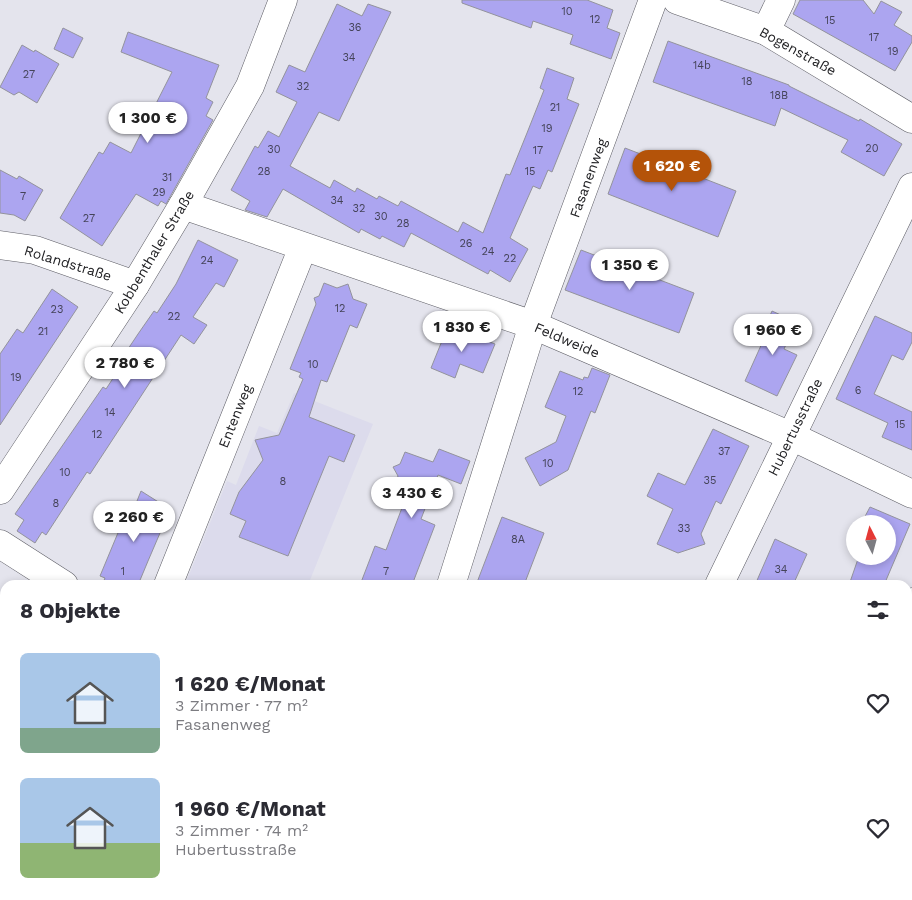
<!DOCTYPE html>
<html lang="de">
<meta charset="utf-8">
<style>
:root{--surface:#fff;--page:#f2f2f3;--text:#2b2b33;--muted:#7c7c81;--accent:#b45309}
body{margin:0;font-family:"Work Sans",sans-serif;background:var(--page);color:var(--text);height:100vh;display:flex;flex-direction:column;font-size:19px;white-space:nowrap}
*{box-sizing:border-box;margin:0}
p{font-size:16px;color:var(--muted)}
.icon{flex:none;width:28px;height:28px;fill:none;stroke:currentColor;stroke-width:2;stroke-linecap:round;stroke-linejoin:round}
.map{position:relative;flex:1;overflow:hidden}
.panel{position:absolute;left:0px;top:580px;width:912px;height:320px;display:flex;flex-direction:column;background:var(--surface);border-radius:15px 15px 0 0;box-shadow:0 2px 8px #0003}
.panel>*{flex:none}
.needle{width:32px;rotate:354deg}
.tools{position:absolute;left:846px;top:515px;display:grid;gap:10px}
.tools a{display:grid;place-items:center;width:50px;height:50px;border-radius:50%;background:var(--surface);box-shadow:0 2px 8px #0003;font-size:25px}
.price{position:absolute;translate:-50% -42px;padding:0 11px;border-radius:18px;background:#fff;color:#222;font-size:16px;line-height:32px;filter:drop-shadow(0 1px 2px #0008)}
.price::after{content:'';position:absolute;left:50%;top:30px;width:15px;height:11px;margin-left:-8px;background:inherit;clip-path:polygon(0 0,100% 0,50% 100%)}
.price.current{background:var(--accent);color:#fff}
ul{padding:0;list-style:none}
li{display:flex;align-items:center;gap:15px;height:125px;padding:0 20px}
li span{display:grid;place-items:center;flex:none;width:140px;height:100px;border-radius:8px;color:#555}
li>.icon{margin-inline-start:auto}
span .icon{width:60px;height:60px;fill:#fffc;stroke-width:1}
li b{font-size:21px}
h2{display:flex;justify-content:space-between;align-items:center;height:60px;padding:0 20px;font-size:21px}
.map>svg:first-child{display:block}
.built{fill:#dcdbec}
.building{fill:#aca5f0;stroke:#93939c}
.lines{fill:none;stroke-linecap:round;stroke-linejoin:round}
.minor-casing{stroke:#5d5d65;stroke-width:29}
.path{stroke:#8c8c92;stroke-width:3;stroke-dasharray:2.5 2.5;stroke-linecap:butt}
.minor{stroke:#fff;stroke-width:28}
.labels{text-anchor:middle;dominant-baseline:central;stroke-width:4;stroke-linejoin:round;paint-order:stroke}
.number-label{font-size:11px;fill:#444358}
.street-label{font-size:14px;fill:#222225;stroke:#fff}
</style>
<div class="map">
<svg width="912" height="900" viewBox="0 0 912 900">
<rect width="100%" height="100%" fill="#e4e4ed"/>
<polygon class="built" points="294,393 373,424 308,585 185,585 227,481 236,485 259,426 277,433"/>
<g class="building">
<polygon points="462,0 587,0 613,10 607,28 620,33 611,59 570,44 573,35 533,21 531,28 462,3"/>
<polygon points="800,0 863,0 874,14 881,1 902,12 894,25 912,36 912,42 895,71 793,14"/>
<polygon points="337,4 362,16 368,4 391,12 339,121 319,112 290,166 330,188 334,180 355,192 357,188 377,199 379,196 398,206 401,201 458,232 463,222 483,233 506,174 510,175 527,133 544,90 540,88 547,68 574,78 567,99 579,104 562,147 552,172 548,170 540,189 533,186 510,238 528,249 510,282 490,270 488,274 411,233 404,247 382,236 380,239 361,229 359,233 283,189 267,217 245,210 250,201 231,190 255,146 258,148 268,131 279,137 297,102 276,92 289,65 305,72"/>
<polygon points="63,28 83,38 73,58 54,49"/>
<polygon points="128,32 219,65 206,98 213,102 206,116 213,120 166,204 161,201 158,206 136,194 102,246 60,218 99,152 103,154 110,142 131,153 172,72 121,52"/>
<polygon points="668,41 789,85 789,86 859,121 860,119 902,144 884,176 841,152 848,140 781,108 775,126 653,82"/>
<polygon points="22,45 34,52 35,50 59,64 37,103 19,92 14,95 0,87"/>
<polygon points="625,148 736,191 718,237 608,194"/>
<polygon points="0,170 17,179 19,176 43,190 25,221 14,215 0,213"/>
<polygon points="198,240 238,260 224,287 216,283 193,317 207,325 194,344 181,335 90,474 87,472 46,535 42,532 35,543 17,531 24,520 15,514 103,387 106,389 129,354 126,352 138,334 154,311 157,313 176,284"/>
<polygon points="581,250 694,293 679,333 565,290"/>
<polygon points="324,283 337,288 348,284 353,299 367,304 357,328 350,325 327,382 321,380 309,417 355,435 344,462 329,456 288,556 239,537 246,521 230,514 239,492 263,460 255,440 279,435 303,379 299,377 301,373 290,369 316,304 314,298 319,296"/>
<polygon points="52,289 78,307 0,425 0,354 17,329 23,333"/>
<polygon points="772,311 796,322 784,349 797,355 777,396 745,381 763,341 760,339"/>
<polygon points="875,316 912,333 912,342 903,360 892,355 874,394 912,412 912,450 882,437 888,423 836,399"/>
<polygon points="448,326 495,344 483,373 460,364 455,378 431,368"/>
<polygon points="592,368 610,375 595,413 591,411 568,470 540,486 525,458 556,442 566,416 545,407 560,371 583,380 584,377 588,378"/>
<polygon points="713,429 749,446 721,504 716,501 701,534 705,544 678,553 657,544 673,509 647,496 658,473 685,485"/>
<polygon points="439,449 470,461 461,484 438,475 421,519 435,525 412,585 360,585 375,546 386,550 408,492 394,487 398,476 393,467 400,464 405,452 433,462"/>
<polygon points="141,491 160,503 155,515 166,519 148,561 138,585 102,585 105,578 100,576 130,504 135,506"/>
<polygon points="870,507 910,524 884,585 849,585 859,556 888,556 888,524 861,524"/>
<polygon points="502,517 544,533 524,585 476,585"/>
<polygon points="775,539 807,554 793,585 755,585"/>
</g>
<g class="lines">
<g class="minor-casing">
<g id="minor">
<polyline points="677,0 766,31 912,119"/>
<polyline points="766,31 781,0"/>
<polyline points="183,205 533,325 791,436 912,494"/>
<polyline points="0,245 35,250 135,285"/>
<polyline points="0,490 135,285 183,205 250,86 283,0"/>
<polyline points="0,544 64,585"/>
<polyline points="168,585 303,247"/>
<polyline points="451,585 533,325 653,0"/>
<polyline points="719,585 912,187"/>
<polyline points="908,614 912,602"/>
<polyline points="908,838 912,839"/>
<polyline points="839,900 842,895"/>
</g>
</g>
<polyline class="path" points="21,900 23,895"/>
<use href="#minor" class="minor"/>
</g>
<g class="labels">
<g class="number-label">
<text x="567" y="11">10</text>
<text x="595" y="19">12</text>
<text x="830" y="20">15</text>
<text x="355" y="27">36</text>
<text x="874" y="37">17</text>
<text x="893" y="51">19</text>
<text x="349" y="57">34</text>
<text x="702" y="65">14b</text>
<text x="29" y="74">27</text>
<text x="747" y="81">18</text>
<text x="303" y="86">32</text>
<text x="779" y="95">18B</text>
<text x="555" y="107">21</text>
<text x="547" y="128">19</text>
<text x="872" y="148">20</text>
<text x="274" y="149">30</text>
<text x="538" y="150">17</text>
<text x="264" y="171">28</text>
<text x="530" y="171">15</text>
<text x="167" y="177">31</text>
<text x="159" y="192">29</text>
<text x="23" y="196">7</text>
<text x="337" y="200">34</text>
<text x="359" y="208">32</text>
<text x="381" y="216">30</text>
<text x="89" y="218">27</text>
<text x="403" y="223">28</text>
<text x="466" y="243">26</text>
<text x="488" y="251">24</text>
<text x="510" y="258">22</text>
<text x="207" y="260">24</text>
<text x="340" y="308">12</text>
<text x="57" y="309">23</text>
<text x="174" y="316">22</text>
<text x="43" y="331">21</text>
<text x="313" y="364">10</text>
<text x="16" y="377">19</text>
<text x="858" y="390">6</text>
<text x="578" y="391">12</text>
<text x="110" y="412">14</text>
<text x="900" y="424">15</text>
<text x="97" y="434">12</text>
<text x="724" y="451">37</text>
<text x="548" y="463">10</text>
<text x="65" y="472">10</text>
<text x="710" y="480">35</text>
<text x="283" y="481">8</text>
<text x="56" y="503">8</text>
<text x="684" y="528">33</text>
<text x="518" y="539">8A</text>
<text x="781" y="569">34</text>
<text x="123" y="571">1</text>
<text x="386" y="571">7</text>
</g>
<g class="street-label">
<text transform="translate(798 51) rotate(29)">Bogenstraße</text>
<text transform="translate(588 178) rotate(-70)">Fasanenweg</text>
<text transform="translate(154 252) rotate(-59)">Kobbenthaler Straße</text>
<text transform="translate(68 263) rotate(17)">Rolandstraße</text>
<text transform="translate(567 340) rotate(23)">Feldweide</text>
<text transform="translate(235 416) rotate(-68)">Entenweg</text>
<text transform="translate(795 427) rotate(-64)">Hubertusstraße</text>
</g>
</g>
</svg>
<div class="tools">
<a><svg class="needle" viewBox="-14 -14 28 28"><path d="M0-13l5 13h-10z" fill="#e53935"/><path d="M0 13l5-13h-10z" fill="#7c7c81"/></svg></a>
</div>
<b class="price" style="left:148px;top:144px">1 300 €</b>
<b class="price current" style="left:672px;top:192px">1 620 €</b>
<b class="price" style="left:630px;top:291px">1 350 €</b>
<b class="price" style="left:462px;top:353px">1 830 €</b>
<b class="price" style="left:773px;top:356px">1 960 €</b>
<b class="price" style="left:125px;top:389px">2 780 €</b>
<b class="price" style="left:412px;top:519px">3 430 €</b>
<b class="price" style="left:134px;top:543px">2 260 €</b>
<section class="panel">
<h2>8 Objekte<svg class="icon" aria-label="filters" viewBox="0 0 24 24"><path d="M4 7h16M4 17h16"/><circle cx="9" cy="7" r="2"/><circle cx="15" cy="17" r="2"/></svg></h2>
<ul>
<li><span style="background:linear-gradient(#a9c7e8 75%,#7fa58c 0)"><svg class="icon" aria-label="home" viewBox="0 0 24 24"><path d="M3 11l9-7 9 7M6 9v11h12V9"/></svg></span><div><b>1 620 €/Monat</b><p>3 Zimmer · 77 m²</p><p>Fasanenweg</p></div><svg class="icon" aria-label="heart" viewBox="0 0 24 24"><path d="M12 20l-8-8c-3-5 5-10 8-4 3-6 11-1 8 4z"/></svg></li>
<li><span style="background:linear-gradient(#a9c7e8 65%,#8fb573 0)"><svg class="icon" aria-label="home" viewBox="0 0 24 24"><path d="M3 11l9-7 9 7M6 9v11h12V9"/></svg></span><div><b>1 960 €/Monat</b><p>3 Zimmer · 74 m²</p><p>Hubertusstraße</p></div><svg class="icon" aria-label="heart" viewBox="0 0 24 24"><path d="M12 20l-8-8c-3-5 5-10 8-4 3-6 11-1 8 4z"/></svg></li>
</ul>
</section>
</div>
